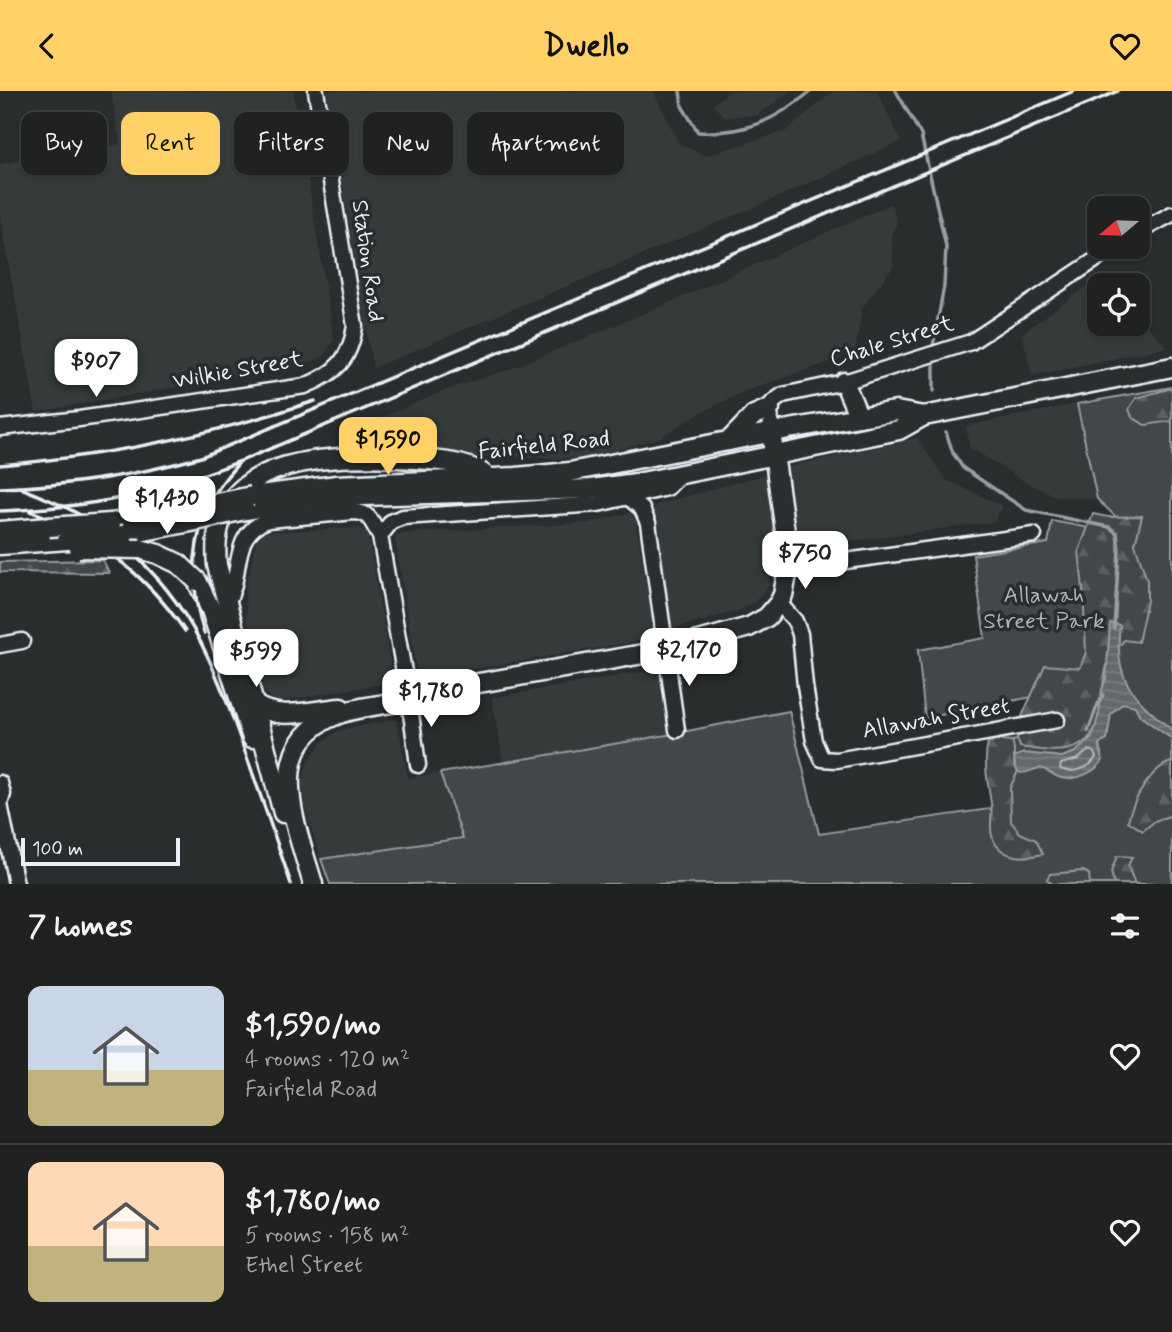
<!DOCTYPE html>
<meta charset="utf-8">
<style>
:root{--surface:#202222;--page:#2d2f2f;--text:#f1f3f6;--muted:#a2a4a5;--line:#3d3f40;--accent:#ffd166}
body{margin:0;font-family:Mynerve,sans-serif;background:var(--page);color:var(--text);height:100vh;display:flex;flex-direction:column;font-size:26px;white-space:nowrap}
*{box-sizing:border-box;margin:0}
p{font-size:23px;color:var(--muted)}
.icon{flex:none;width:38px;height:38px;fill:none;stroke:currentColor;stroke-width:2;stroke-linecap:round;stroke-linejoin:round}
.map{position:relative;height:793px;overflow:hidden}
.panel{display:flex;flex-direction:column;background:var(--surface);flex:1}
.panel>*{flex:none}
.hud{position:absolute;left:21px;top:21px;width:700px;height:63px;display:flex;gap:14px}
.needle{width:46px;rotate:251deg}
.buttons{position:absolute;left:1087px;top:105px;display:grid;gap:14px}
.buttons a{display:grid;place-items:center;width:63px;height:63px;border-radius:14px;background:var(--surface);box-shadow:0 2px 5px #0004,0 0 0 2px var(--line);font-size:35px}
.scale{position:absolute;left:21px;bottom:18px;width:159px;box-sizing:border-box;padding-left:7px;border:4px solid #e8f1f8;border-top:0;font-size:19px;line-height:24px;white-space:nowrap;color:#e8f1f8;-webkit-text-stroke:5px #2a2d2e;paint-order:stroke}
.price{position:absolute;translate:-50% -60px;padding:0 16px;border-radius:14px;background:#fff;color:#222;font-size:23px;line-height:46px;filter:drop-shadow(0 2px 4px #0008)}
.price::after{content:'';position:absolute;left:50%;top:42px;width:21px;height:16px;margin-left:-10px;background:inherit;clip-path:polygon(0 0,100% 0,50% 100%)}
.price.active{background:var(--accent);color:#111}
ul{padding:0;list-style:none}
li{display:flex;align-items:center;gap:21px;height:175px;padding:0 28px}
li+li{border-top:2px solid var(--line)}
li span{display:grid;place-items:center;flex:none;width:196px;height:140px;border-radius:14px;color:#555}
li>.icon{margin-inline-start:auto}
span .icon{width:84px;height:84px;fill:#fffc;stroke-width:1}
li b{font-size:30px}
h2{display:flex;justify-content:space-between;align-items:center;height:84px;padding:0 28px;font-size:30px}
.tag{padding:0 24px;border-radius:14px;background:var(--surface);box-shadow:0 2px 5px #0004,0 0 0 2px var(--line);font-size:24px;line-height:63px}
.tag.active{background:var(--accent);color:#111}
header{display:flex;justify-content:space-between;align-items:center;height:91px;padding:0 28px;background:var(--accent);color:#111;font-size:32px;font-weight:700}
.map>svg:first-child{display:block}
.built{fill:#363a3b}
.green{fill:#424648;stroke:#959ca0;stroke-width:2}
.forest{fill:url(#forest-firs);stroke:#959ca0;stroke-width:2}
.water{fill:url(#water-rules);stroke:#989fa3;stroke-width:2}
.lines{fill:none;stroke-linecap:round;stroke-linejoin:round}
.shore{stroke:#b3bac0;stroke-width:2}
.stream{stroke:#989fa3;stroke-width:3.5}
.minor-casing{stroke:#e8f1f8;stroke-width:19}
.major-casing{stroke:#e8f1f8;stroke-width:23}
.minor{stroke:#2a2d2e;stroke-width:14}
.major{stroke:#2a2d2e;stroke-width:18}
.rail{stroke:#e8f1f8;stroke-width:3.5}
.major-bridge-casing{stroke:#e8f1f8;stroke-width:23;stroke-linecap:butt}
.major-bridge{stroke:#2a2d2e;stroke-width:18}
.labels{text-anchor:middle;dominant-baseline:central;stroke-width:7;stroke-linejoin:round;paint-order:stroke}
.street-label{font-size:23px;fill:#e8f1f8;stroke:#2a2d2e}
.park-label{font-size:23px;fill:#aeb5ba;stroke:#2a2d2e}
</style>
<header><svg class="icon" aria-label="back" viewBox="0 0 24 24"><path d="M15 5l-7 7 7 7"/></svg>Dwello<svg class="icon" aria-label="heart" viewBox="0 0 24 24"><path d="M12 20l-8-8c-3-5 5-10 8-4 3-6 11-1 8 4z"/></svg></header>
<div class="map">
<svg width="1172" height="793" viewBox="0 0 1172 793">
<defs>
<pattern id="forest-firs" width="22" height="20" patternUnits="userSpaceOnUse" patternTransform="scale(1.75)"><rect width="22" height="20" fill="#424648"/><path d="M5 1l3.5 6h-7zM16 11l3.5 6h-7z" fill="#5d6163"/></pattern>
<pattern id="water-rules" width="6" height="5" patternUnits="userSpaceOnUse" patternTransform="scale(1.75)"><rect width="6" height="5" fill="#63686b"/><path d="M0 2.5h6" fill="none" stroke="#797e81"/></pattern>
</defs>
<rect width="100%" height="100%" fill="#2a2d2e"/>
<filter id="ink" filterUnits="userSpaceOnUse"><feTurbulence type="fractalNoise" baseFrequency=".0143" numOctaves="2"/><feDisplacementMap in="SourceGraphic" scale="14" xChannelSelector="R" yChannelSelector="G"/><feConvolveMatrix kernelMatrix="1 2 1 2 8 2 1 2 1" color-interpolation-filters="sRGB"/></filter>
<g filter="url(#ink)">
<g class="built">
<polygon points="111,0 293,0 334,249 324,265 305,273 36,321 0,126 0,73 120,53"/>
<polygon points="327,0 653,0 679,52 705,65 786,40 834,0 877,0 901,50 769,110 373,277"/>
<polygon points="730,0 790,0 758,24 725,26 712,14"/>
<polygon points="891,113 897,132 892,142 893,176 862,217 855,262 743,301 698,323 661,346 588,368 475,365 438,358 347,358 343,343 451,297 508,279 664,214"/>
<polygon points="1102,185 1110,194 1099,194 1099,233 1138,233 1138,225 1167,256 1032,285 1022,242"/>
<polygon points="1077,313 1097,408 1056,405 1027,392 969,356 966,335"/>
<polygon points="917,347 946,389 1003,415 994,431 773,460 769,494 755,511 738,520 672,538 652,422 656,414 802,373"/>
<polygon points="630,422 635,427 654,541 650,548 426,586 417,582 395,448 397,443 588,432"/>
<polygon points="360,437 368,443 393,591 274,611 263,599 248,542 245,501 256,450 265,441"/>
<polygon points="659,578 671,643 503,671 492,607"/>
<polygon points="396,628 408,687 440,682 464,747 321,768 305,717 302,692 308,671 321,652 339,639"/>
</g>
<g class="green">
<polygon points="1172,296 1172,793 330,793 321,768 463,747 440,682 667,644 789,620 819,743 1003,716 995,653 1105,633 1117,557 1117,427 1097,408 1077,313"/>
<polygon points="1052,430 1090,437 1103,592 925,627 918,559 985,547 973,464 1048,452"/>
</g>
<g class="forest">
<polygon points="1172,297 1172,330 1145,334 1132,326 1129,318 1136,307"/>
<path d="M1093 423 1108 426 1142 425 1135 453 1147 489V510L1138 551 1124 549C1119 556 1111 563 1108 571 1103 586 1102 603 1100 619 1093 667 1056 662 1020 656L1015 641 1045 574 1080 577 1086 561 1083 498 1079 460Z"/>
<polygon points="103,469 109,482 0,481 0,471"/>
<path d="M999 649 1012 650C1017 660 1010 672 1018 680L1010 697 1011 731 1020 742 1036 749 1043 763C1025 768 999 768 992 745 989 735 993 723 991 712 988 692 983 672 988 652Z"/>
<path d="M1172 671V724L1155 730 1143 740 1128 730C1132 711 1152 675 1172 671Z"/>
<polygon points="1117,765 1132,766 1128,775 1135,793 1114,793 1111,781"/>
<polygon points="1083,780 1089,783 1090,793 1052,793 1047,788 1050,783"/>
</g>
<path class="water" d="M1110 532 1120 534C1113 588 1132 606 1172 639V648L1140 625 1135 615 1123 612 1111 623 1107 649 1099 653 1103 669C1096 681 1076 690 1061 687 1054 685 1048 679 1040 677 1025 680 1016 691 1014 666L1024 662 1062 666 1075 661 1092 647 1099 622 1102 598 1106 588Z"/>
<g class="lines">
<path class="shore" d="M1089 659 1093 660 1096 666C1090 678 1072 683 1060 678L1061 673 1078 668Z"/>
<g class="stream">
<path d="M680 0 682 15 698 41C746 43 774 30 811 0"/>
<polyline points="896,0 921,44 946,155 944,195 933,255"/>
<polyline points="934,274 934,300"/>
<polyline points="946,341 953,362 963,377 1026,419 1109,436 1117,442 1119,459 1114,537"/>
<polyline points="1088,640 1098,613 1103,604"/>
</g>
<g class="minor-casing">
<g id="minor">
<polyline points="1138,141 1172,123"/>
<path d="M0 337 79 328 305 295C336 282 350 269 355 235L316 0"/>
<polyline points="771,341 770,317 773,311 783,304 844,291 971,251 1115,156"/>
<polyline points="629,407 642,418 648,432 677,639"/>
<polyline points="380,445 392,430 403,426 598,413 667,397 681,383"/>
<polyline points="788,478 1034,444"/>
<path d="M227 512C244 482 229 443 268 429L354 421C371 421 372 433 380 445L410 615 418 674"/>
<polyline points="779,512 795,530 800,543 805,595 814,650 822,668 837,669 1057,629"/>
<polyline points="0,554 22,550"/>
<polyline points="0,692 3,703 0,713 16,793"/>
</g>
</g>
<g class="major-casing">
<g id="major">
<polyline points="844,291 859,326"/>
<polyline points="729,350 754,324 770,317"/>
<polyline points="252,405 337,394 516,386 570,381 789,338 859,326 896,320 924,325"/>
<polyline points="245,419 304,410 362,405 591,398 637,392 899,339 924,325 1172,276"/>
<polyline points="111,432 197,416"/>
<polyline points="0,440 49,436"/>
<polyline points="124,444 191,431"/>
<polyline points="0,454 67,449"/>
<polyline points="140,458 158,463 179,473"/>
<polyline points="197,490 211,519 252,647"/>
<path d="M254 613C279 631 312 619 341 617"/>
<path d="M283 722 217 474C206 366 322 364 398 367 422 368 468 369 486 385"/>
<path d="M313 793C297 737 259 651 339 623 361 615 385 614 408 609 418 606 429 602 439 599L666 559 749 536 767 526 779 512 783 504 788 478 786 448 771 341"/>
</g>
</g>
<use href="#minor" class="minor"/>
<use href="#major" class="major"/>
<g class="rail">
<path d="M0 374C108 365 212 344 315 310"/>
<path d="M0 397C69 395 134 385 201 366L1074 0"/>
<path d="M23 398C53 410 82 422 108 442 187 501 212 568 244 658 260 703 276 748 291 793"/>
<path d="M0 420C46 418 94 414 139 403 174 395 208 382 241 370L1118 0"/>
<path d="M30 420C95 443 146 484 185 540"/>
<path d="M204 542C185 482 193 419 238 373"/>
</g>
<g class="major-bridge-casing">
<g id="major-bridge">
<polyline points="197,416 252,405"/>
<polyline points="191,431 245,419"/>
<polyline points="49,436 111,432"/>
<polyline points="67,449 124,444"/>
<polyline points="79,457 140,458"/>
<polyline points="179,473 197,490"/>
</g>
</g>
<use href="#major-bridge" class="major-bridge"/>
</g>
</g>
<g class="labels">
<g class="street-label">
<text transform="translate(367 170) rotate(82)">Station Road</text>
<text transform="translate(892 251) rotate(-17)">Chale Street</text>
<text transform="translate(238 280) rotate(-10)">Wilkie Street</text>
<text transform="translate(544 355) rotate(-6)">Fairfield Road</text>
<text transform="translate(936 628) rotate(-10)">Allawah Street</text>
</g>
<g class="park-label">
<text x="1044" y="505">Allawah<tspan x="1044" dy="26">Street Park</tspan></text>
</g>
</g>
</svg>
<div class="buttons">
<a><svg class="needle" viewBox="-14 -14 28 28"><path d="M0-13l5 13h-10z" fill="#e53935"/><path d="M0 13l5-13h-10z" fill="#a2a4a5"/></svg></a>
<a><svg class="icon" aria-label="locate" viewBox="0 0 24 24"><circle cx="12" cy="12" r="6"/><path d="M12 2v4M12 18v4M2 12h4M18 12h4"/></svg></a>
</div>
<div class="scale">100 m</div>
<b class="price" style="left:96px;top:308px">$907</b>
<b class="price active" style="left:388px;top:386px">$1,590</b>
<b class="price" style="left:167px;top:445px">$1,430</b>
<b class="price" style="left:805px;top:500px">$750</b>
<b class="price" style="left:689px;top:597px">$2,170</b>
<b class="price" style="left:256px;top:598px">$599</b>
<b class="price" style="left:431px;top:638px">$1,780</b>
<div class="hud">
<a class="tag">Buy</a>
<a class="tag active">Rent</a>
<a class="tag">Filters</a>
<a class="tag">New</a>
<a class="tag">Apartment</a>
</div>
</div>
<section class="panel">
<h2>7 homes<svg class="icon" aria-label="filters" viewBox="0 0 24 24"><path d="M4 7h16M4 17h16"/><circle cx="9" cy="7" r="2"/><circle cx="15" cy="17" r="2"/></svg></h2>
<ul>
<li><span style="background:linear-gradient(#c9d6e8 60%,#c2b280 0)"><svg class="icon" aria-label="home" viewBox="0 0 24 24"><path d="M3 11l9-7 9 7M6 9v11h12V9"/></svg></span><div><b>$1,590/mo</b><p>4 rooms · 120 m²</p><p>Fairfield Road</p></div><svg class="icon" aria-label="heart" viewBox="0 0 24 24"><path d="M12 20l-8-8c-3-5 5-10 8-4 3-6 11-1 8 4z"/></svg></li>
<li><span style="background:linear-gradient(#ffd9b3 60%,#c2b280 0)"><svg class="icon" aria-label="home" viewBox="0 0 24 24"><path d="M3 11l9-7 9 7M6 9v11h12V9"/></svg></span><div><b>$1,780/mo</b><p>5 rooms · 158 m²</p><p>Ethel Street</p></div><svg class="icon" aria-label="heart" viewBox="0 0 24 24"><path d="M12 20l-8-8c-3-5 5-10 8-4 3-6 11-1 8 4z"/></svg></li>
</ul>
</section>
